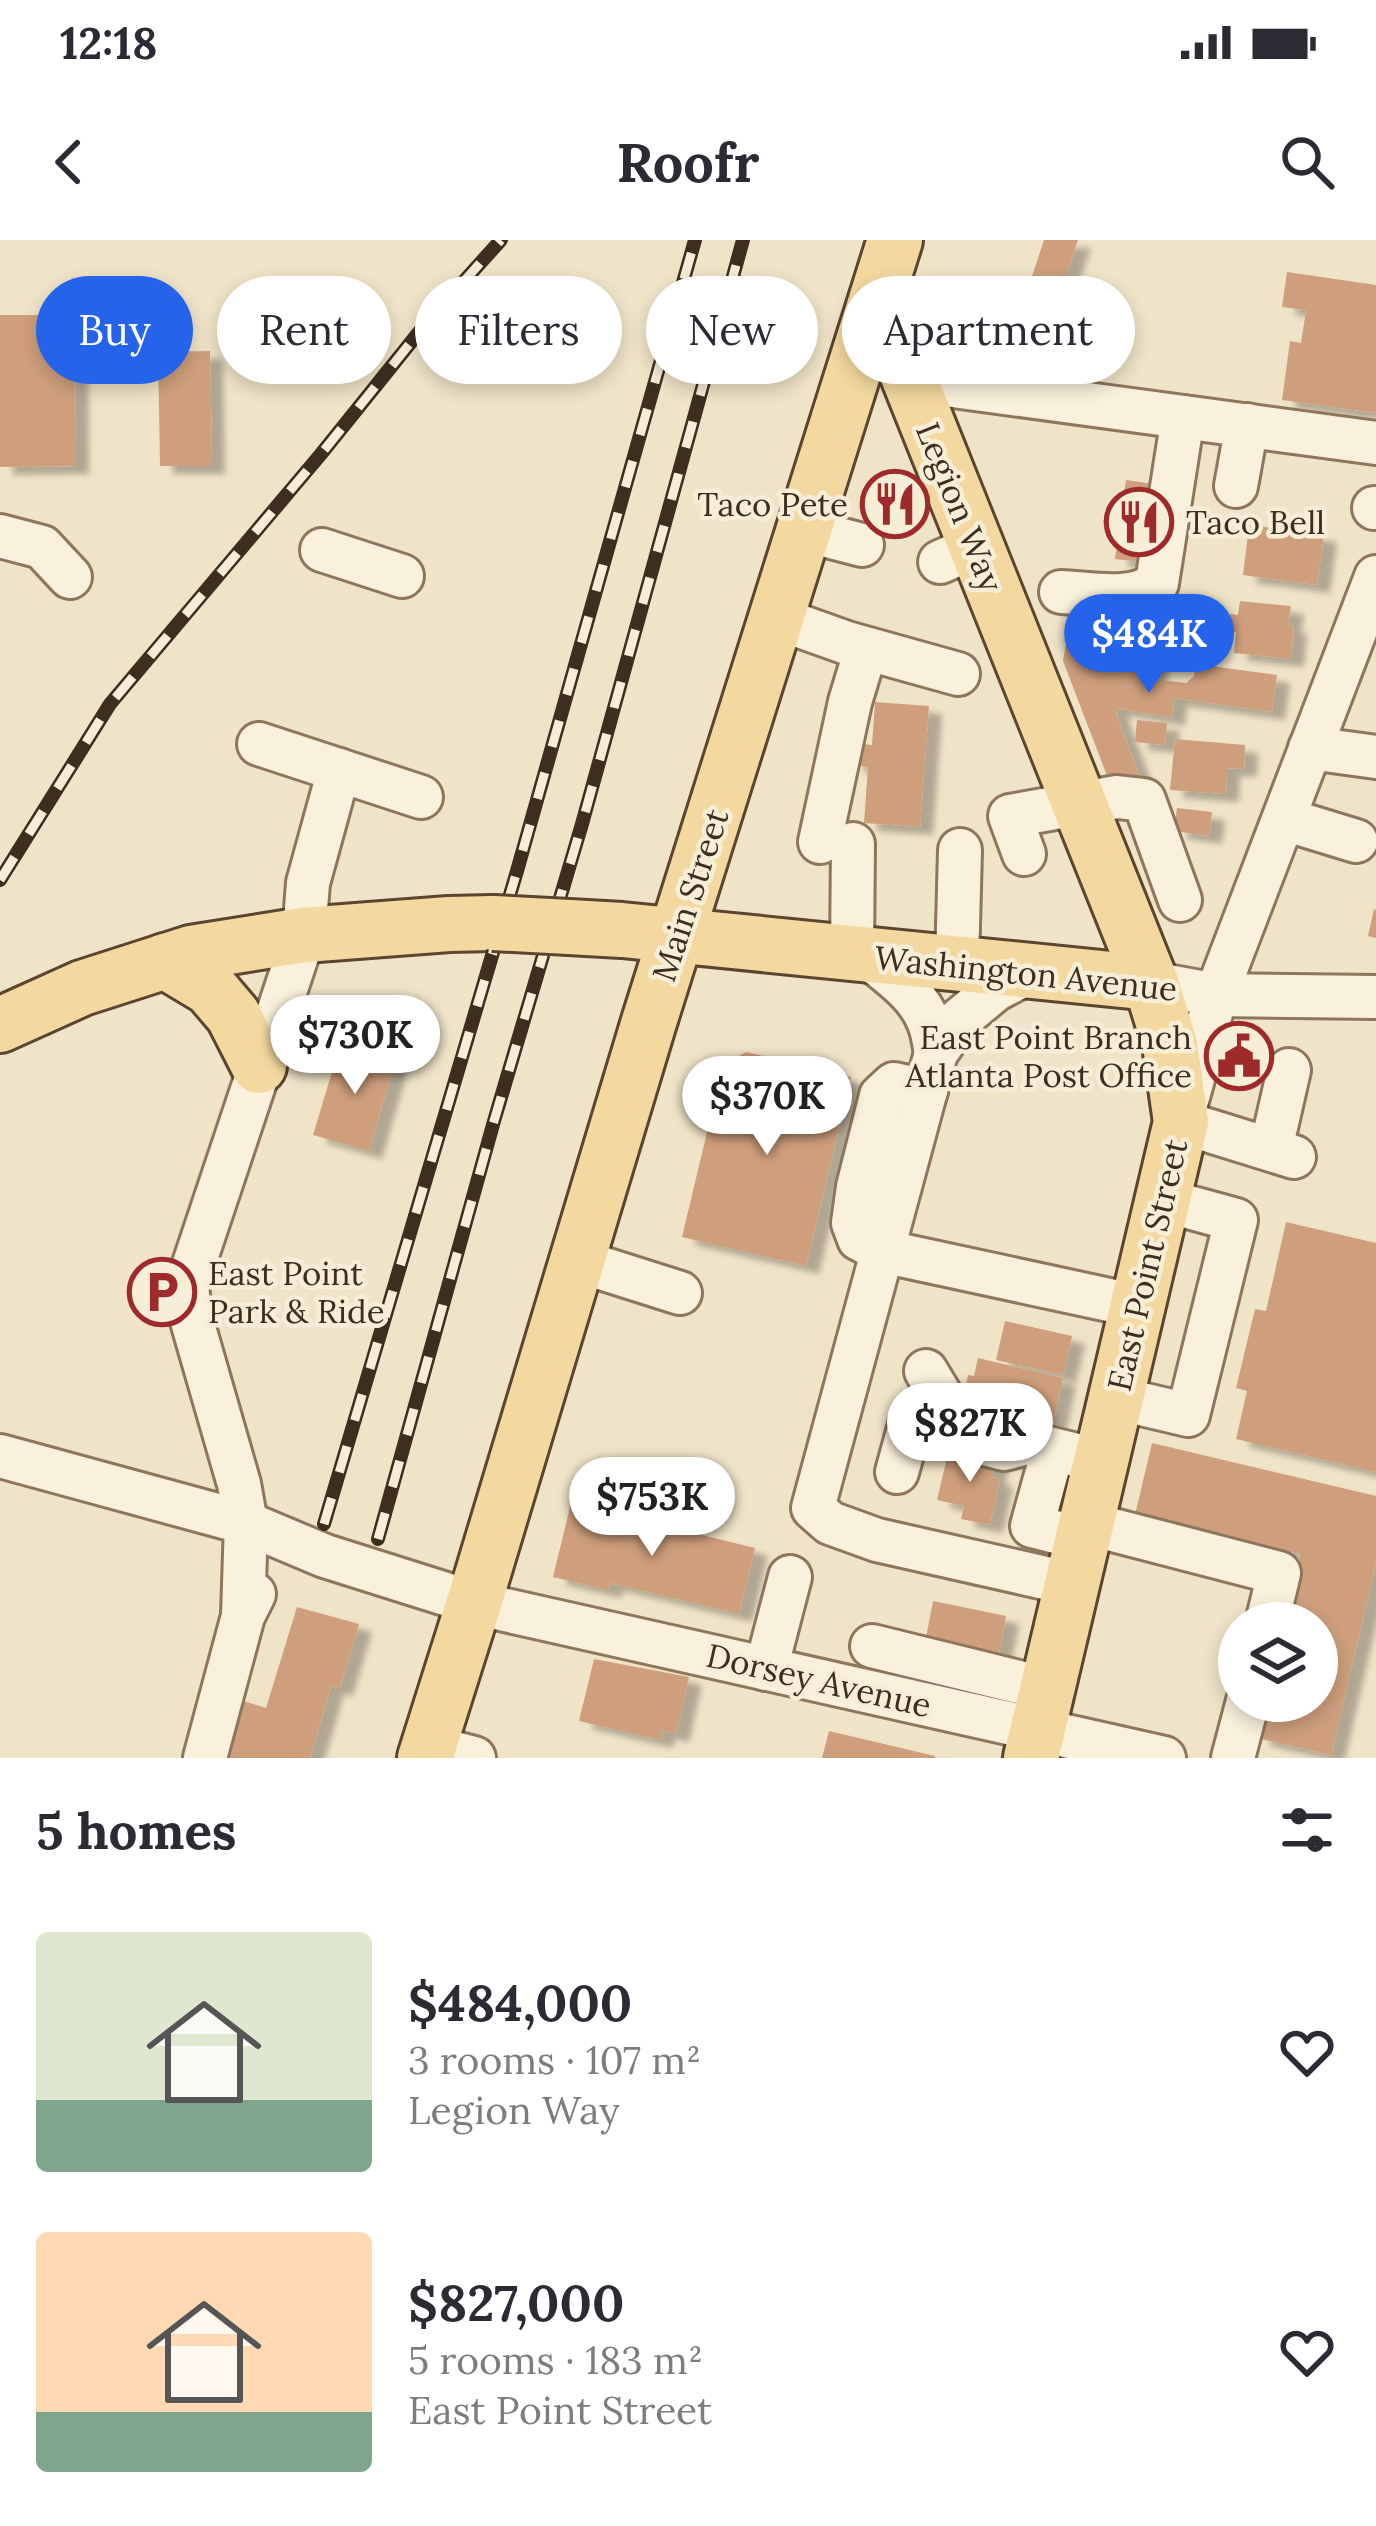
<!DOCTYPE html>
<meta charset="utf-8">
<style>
:root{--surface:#fff;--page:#f7f7f7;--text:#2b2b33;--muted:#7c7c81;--accent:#2563eb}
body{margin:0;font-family:Lora,serif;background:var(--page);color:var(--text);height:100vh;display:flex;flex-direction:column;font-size:45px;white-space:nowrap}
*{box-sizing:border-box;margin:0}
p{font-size:39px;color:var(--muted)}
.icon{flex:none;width:66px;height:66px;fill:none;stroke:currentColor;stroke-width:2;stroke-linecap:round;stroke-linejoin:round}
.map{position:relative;height:1518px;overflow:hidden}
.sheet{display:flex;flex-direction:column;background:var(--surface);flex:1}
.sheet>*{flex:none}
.banner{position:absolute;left:36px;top:36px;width:1305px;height:108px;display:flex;gap:24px}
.controls{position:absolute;left:1218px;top:1362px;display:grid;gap:24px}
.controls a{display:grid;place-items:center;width:120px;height:120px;border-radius:50%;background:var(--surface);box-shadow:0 6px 18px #0003;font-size:60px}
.price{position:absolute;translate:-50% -102px;padding:0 27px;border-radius:42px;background:#fff;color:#222;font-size:39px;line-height:78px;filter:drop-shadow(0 3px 6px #0008)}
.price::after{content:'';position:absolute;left:50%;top:72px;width:36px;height:27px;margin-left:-18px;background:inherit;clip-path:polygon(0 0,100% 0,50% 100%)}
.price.on{background:var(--accent);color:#fff}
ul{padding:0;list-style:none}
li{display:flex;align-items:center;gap:36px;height:300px;padding:0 36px}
li span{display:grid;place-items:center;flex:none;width:336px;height:240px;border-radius:12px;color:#555}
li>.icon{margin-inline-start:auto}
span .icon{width:144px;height:144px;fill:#fffc;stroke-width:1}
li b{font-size:51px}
h2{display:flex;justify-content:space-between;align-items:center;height:144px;padding:0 36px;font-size:51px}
.chip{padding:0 42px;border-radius:54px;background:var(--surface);box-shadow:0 6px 18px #0003;font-size:42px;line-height:108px}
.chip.on{background:var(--accent);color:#fff}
.status{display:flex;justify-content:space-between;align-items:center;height:84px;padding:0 60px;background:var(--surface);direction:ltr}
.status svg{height:33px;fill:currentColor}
header{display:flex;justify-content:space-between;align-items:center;height:156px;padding:0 36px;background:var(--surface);font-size:54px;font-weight:700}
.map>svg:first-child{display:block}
.building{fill:#cf9f7d;filter:url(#shadow)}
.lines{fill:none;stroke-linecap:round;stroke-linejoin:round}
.minor-casing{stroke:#8d765c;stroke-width:48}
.major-casing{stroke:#5b4430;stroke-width:60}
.minor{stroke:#faf1dc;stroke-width:42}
.major{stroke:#f3d9a0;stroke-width:54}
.rail-casing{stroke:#3d2e20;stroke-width:14}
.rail{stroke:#f7eed8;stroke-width:9;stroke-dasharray:27;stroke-linecap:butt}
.major-bridge-casing{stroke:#5b4430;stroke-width:60;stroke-linecap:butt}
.major-bridge{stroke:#f3d9a0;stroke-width:54}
.labels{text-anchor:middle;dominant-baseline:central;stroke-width:9;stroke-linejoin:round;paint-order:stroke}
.poi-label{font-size:33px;fill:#3d2e20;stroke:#f7eed8;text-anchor:end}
.street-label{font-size:33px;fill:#3d2e20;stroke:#f7eed8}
</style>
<div class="status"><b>12:18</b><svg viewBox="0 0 49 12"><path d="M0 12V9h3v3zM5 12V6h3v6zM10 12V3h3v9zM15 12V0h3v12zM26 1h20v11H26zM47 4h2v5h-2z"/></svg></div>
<header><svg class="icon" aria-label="back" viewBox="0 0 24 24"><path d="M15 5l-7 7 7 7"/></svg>Roofr<svg class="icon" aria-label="search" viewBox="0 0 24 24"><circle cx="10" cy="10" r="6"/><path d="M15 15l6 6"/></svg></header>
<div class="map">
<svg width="1376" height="1518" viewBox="0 0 1376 1518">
<defs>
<filter id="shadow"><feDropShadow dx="13" dy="8" stdDeviation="3" flood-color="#0004"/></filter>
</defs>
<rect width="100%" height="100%" fill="#f0e4c8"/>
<g class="building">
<polygon points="1044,0 1078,0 1049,85 1019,76"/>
<polygon points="1287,32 1376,45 1376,173 1282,160 1290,101 1301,103 1306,70 1282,67"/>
<polygon points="0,75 91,75 91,93 75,93 76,226 0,227"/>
<polygon points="210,111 212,226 160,226 158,112"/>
<polygon points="1126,240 1162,245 1152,323 1115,319"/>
<polygon points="885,246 909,248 906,278 881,276"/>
<polygon points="1249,285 1324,294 1317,345 1243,335"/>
<polygon points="1240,361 1291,366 1288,385 1294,386 1291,419 1234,413 1236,392 1228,391 1230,374 1238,375"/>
<polygon points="1066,403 1157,414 1153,439 1186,443 1194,436 1195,424 1277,435 1272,472 1174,458 1172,478 1117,468 1116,473 1143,546 1109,541 1063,421"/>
<polygon points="875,462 929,466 920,587 864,583 868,527 851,525 853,503 872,505"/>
<polygon points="1137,480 1167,483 1165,505 1135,502"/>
<polygon points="1175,499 1245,505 1244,529 1227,528 1226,554 1170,550"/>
<polygon points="1177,568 1212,572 1209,596 1174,591"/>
<polygon points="1374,669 1376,670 1376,698 1368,696"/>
<polygon points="341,802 396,818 369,911 313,895"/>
<polygon points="746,812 851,837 806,1026 682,997 723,825"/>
<polygon points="1286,982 1376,1003 1376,1232 1236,1199 1247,1151 1236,1148 1255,1069 1266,1071"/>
<polygon points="1005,1081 1072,1096 1063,1135 996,1120"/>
<polygon points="978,1118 1063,1138 1053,1185 1043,1183 1042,1187 995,1176 973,1166 975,1154 965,1152 968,1135 974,1136"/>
<polygon points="1152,1203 1376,1256 1376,1323 1331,1515 1257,1498 1265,1461 1317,1461 1317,1383 1284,1383 1300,1314 1135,1275"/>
<polygon points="949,1209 996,1219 992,1237 1000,1239 990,1285 961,1279 964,1266 937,1260"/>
<polygon points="571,1263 755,1308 739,1374 610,1343 608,1350 553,1337"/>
<polygon points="933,1361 1006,1376 997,1424 924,1408"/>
<polygon points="297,1367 359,1384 340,1448 331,1446 310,1518 217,1518 234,1458 266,1468"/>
<polygon points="594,1419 689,1437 676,1494 662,1491 660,1500 579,1481"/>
<polygon points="829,1491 935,1516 935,1518 822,1518"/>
</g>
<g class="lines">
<g class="minor-casing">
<g id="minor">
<polyline points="909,140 1376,203"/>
<polyline points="1236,246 1247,185"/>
<polyline points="1374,268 1376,268"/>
<polyline points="804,290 862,305"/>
<polyline points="0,296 42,307 70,337"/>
<polyline points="322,310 402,336"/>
<polyline points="940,322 976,306"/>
<path d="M1061 352C1090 353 1133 363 1157 343L1183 177"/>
<polyline points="777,378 847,403 958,434"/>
<polyline points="259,504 421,557"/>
<polyline points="1310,508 1376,517"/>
<polyline points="1284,579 1356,601"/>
<polyline points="820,602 850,462 866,409"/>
<polyline points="1024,614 1010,576 1117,557 1144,560 1180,660"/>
<polyline points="852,714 853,604"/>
<path d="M867 716C890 735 919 754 929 783 933 792 934 804 936 813"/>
<polyline points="957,724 960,610"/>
<polyline points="1031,731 995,750 959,780 936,813 813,1268 830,1283 877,1300 1072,1344"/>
<polyline points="1151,743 1216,755 1376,757"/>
<polyline points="926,851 894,844 881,856 858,947 853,983 859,999 882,1011 1137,1066"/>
<polyline points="1271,909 1289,830"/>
<polyline points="1294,917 1181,882 1216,755 1376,337"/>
<polyline points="579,1021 680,1053"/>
<polyline points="926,1131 950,1171 997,1182"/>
<polyline points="1116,1158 1188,1175 1236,980 1163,960"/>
<polyline points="1053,1210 1032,1286 1083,1299"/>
<polyline points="0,1216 246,1283 325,1316 474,1363 1164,1518"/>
<polyline points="897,1232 910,1185 1004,1209 1027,1203 1101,1221"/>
<polyline points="1086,1283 1279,1333 1267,1383"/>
<polyline points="243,1376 246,1283 239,1244 190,1074 187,1045 304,695 308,643 339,530"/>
<polyline points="872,1406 1047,1449"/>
<polyline points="766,1429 790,1337"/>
<polyline points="428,1506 474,1518"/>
<polyline points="205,1518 243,1376 254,1354"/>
<polyline points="1233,1518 1248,1461"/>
</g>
</g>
<g class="major-casing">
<g id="major">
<polyline points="877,58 1151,743 1170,805 1181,882 1031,1518"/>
<polyline points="569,687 622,690 1151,743"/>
<polyline points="165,721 210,748 233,775 259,826"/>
<polyline points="0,785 82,748 191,713 304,695 449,684 493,683"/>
<polyline points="425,1518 474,1363 648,785 895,0"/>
</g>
</g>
<use href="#minor" class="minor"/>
<use href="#major" class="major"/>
<g class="rail-casing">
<g id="rail">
<polyline points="0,640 110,464 321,214 428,81 501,0"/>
<polyline points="324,1284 517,631 695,0"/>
<polyline points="378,1299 494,881 582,584 743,0"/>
</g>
</g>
<use href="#rail" class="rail"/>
<g class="major-bridge-casing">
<polyline id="major-bridge" points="493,683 569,687"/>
</g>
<use href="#major-bridge" class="major-bridge"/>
</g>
<defs>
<g id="restaurant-ring" transform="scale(3.45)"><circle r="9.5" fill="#f7eed8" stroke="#9e2a2b" stroke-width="1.5"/><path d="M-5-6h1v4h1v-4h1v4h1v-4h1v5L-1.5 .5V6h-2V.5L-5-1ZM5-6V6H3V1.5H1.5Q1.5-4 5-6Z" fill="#9e2a2b"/></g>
<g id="civic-ring" transform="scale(3.45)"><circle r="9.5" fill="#f7eed8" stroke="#9e2a2b" stroke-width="1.5"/><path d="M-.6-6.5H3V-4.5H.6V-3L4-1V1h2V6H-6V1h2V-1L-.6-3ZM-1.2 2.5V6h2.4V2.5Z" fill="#9e2a2b"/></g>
<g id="parking-ring" transform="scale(3.45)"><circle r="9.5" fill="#f7eed8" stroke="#9e2a2b" stroke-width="1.5"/><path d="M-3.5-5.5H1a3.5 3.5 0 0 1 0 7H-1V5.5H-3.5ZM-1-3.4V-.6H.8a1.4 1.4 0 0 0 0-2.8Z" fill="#9e2a2b"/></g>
</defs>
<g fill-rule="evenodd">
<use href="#restaurant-ring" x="895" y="264"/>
<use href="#restaurant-ring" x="1139" y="282"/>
<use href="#civic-ring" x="1239" y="816"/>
<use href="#parking-ring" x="162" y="1052"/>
</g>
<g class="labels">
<g class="poi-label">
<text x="848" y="264">Taco Pete</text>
<text x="1186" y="282" text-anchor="start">Taco Bell</text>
<text x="1192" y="797">East Point Branch<tspan x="1192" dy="38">Atlanta Post Office</tspan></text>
<text x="208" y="1033" text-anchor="start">East Point<tspan x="208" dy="38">Park &amp; Ride</tspan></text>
</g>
<g class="street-label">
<text transform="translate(960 267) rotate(68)">Legion Way</text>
<text transform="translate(690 655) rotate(-72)">Main Street</text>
<text transform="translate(1026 733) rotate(6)">Washington Avenue</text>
<text transform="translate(1147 1025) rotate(-77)">East Point Street</text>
<text transform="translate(819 1440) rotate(13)">Dorsey Avenue</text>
</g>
</g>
</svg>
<div class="controls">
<a><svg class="icon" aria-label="layers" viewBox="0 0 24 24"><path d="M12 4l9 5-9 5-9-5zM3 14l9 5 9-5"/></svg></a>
</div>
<b class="price on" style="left:1149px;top:456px">$484K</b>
<b class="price" style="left:355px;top:857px">$730K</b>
<b class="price" style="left:767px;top:918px">$370K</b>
<b class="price" style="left:970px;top:1245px">$827K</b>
<b class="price" style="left:652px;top:1319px">$753K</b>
<div class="banner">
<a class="chip on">Buy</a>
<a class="chip">Rent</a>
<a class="chip">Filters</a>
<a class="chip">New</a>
<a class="chip">Apartment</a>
</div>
</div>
<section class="sheet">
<h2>5 homes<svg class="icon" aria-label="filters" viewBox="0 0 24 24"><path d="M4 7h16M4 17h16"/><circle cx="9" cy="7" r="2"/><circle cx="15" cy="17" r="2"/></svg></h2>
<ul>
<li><span style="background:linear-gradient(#dfe7d0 70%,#7fa58c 0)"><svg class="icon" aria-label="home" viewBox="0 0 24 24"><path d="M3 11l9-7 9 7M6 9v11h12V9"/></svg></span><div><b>$484,000</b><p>3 rooms · 107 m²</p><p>Legion Way</p></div><svg class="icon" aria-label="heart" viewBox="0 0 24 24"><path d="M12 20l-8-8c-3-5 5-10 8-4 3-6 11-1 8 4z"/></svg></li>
<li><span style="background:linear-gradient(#ffd9b3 75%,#7fa58c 0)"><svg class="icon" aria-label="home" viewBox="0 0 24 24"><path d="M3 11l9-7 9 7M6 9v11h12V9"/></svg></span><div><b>$827,000</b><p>5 rooms · 183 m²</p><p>East Point Street</p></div><svg class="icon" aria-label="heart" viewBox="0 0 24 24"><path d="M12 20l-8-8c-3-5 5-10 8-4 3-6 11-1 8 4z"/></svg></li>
</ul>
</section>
